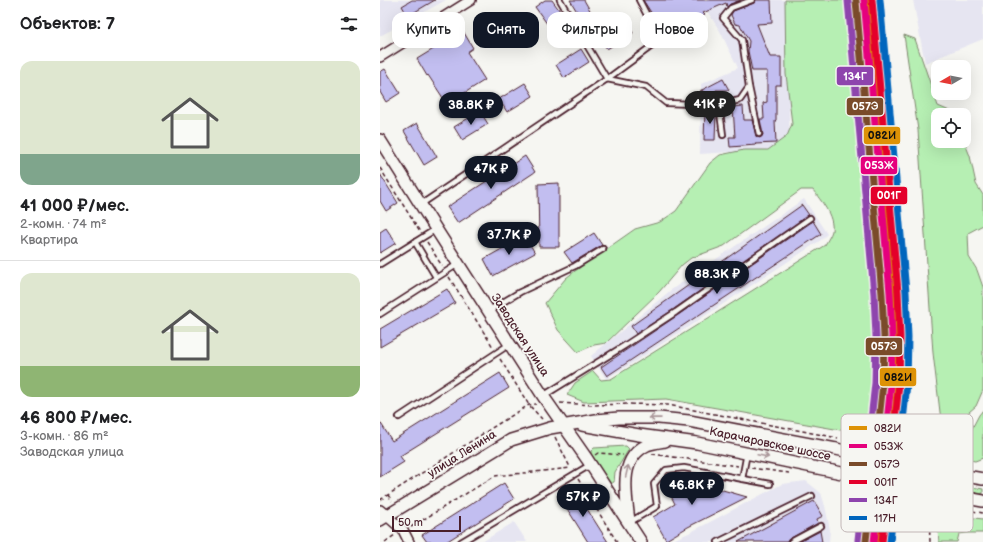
<!DOCTYPE html>
<html lang="ru">
<meta charset="utf-8">
<style>
:root{--surface:#fff;--page:#f2f2f2;--text:#202124;--muted:#757577;--line:#e0e0e0;--accent:#111827}
body{margin:0;font-family:"Balsamiq Sans",sans-serif;background:var(--page);color:var(--text);height:100vh;display:flex;flex-direction:column;font-size:15px;white-space:nowrap}
*{box-sizing:border-box;margin:0}
p{font-size:13px;color:var(--muted)}
.icon{flex:none;width:22px;height:22px;fill:none;stroke:currentColor;stroke-width:2;stroke-linecap:round;stroke-linejoin:round}
.map{position:relative;flex:1;overflow:hidden}
.panel{display:flex;flex-direction:column;background:var(--surface);width:380px}
.panel>*{flex:none}
.banner{position:absolute;left:12px;top:12px;width:380px;height:36px;display:flex;gap:8px}
.needle{width:26px;rotate:260deg}
.fabs{position:absolute;left:551px;top:60px;display:grid;gap:8px}
.fabs a{display:grid;place-items:center;width:40px;height:40px;border-radius:8px;background:var(--surface);box-shadow:0 4px 16px #0002;font-size:20px}
.scale{position:absolute;left:12px;bottom:10px;width:69px;box-sizing:border-box;padding-left:4px;border:2px solid #4a1f2b;border-top:0;font-size:11px;line-height:14px;white-space:nowrap;color:#4a1f2b;-webkit-text-stroke:3px #f6f6f2;paint-order:stroke}
.price{position:absolute;translate:-50% -34px;padding:0 9px;border-radius:14px;background:var(--accent);color:#fff;font-size:13px;line-height:26px;filter:drop-shadow(0 1px 2px #0008)}
.price::after{content:'';position:absolute;left:50%;top:24px;width:12px;height:9px;margin-left:-6px;background:inherit;clip-path:polygon(0 0,100% 0,50% 100%)}
.price.on{background:#222;color:#fff}
ul{padding:0;list-style:none}
li{display:grid;align-content:center;gap:8px;height:212px;padding:0 20px}
li+li{border-top:1px solid var(--line)}
li span{display:grid;place-items:center;height:124px;border-radius:12px;color:#555}
li>.icon{margin-inline-start:auto}
span .icon{width:72px;height:72px;fill:#fffc;stroke-width:1}
li b{font-size:17px}
h2{display:flex;justify-content:space-between;align-items:center;height:48px;padding:0 20px;font-size:17px}
.pill{padding:0 14px;border-radius:12px;background:var(--surface);box-shadow:0 4px 16px #0002;font-size:14px;line-height:36px}
.pill.on{background:var(--accent);color:#fff}
main{display:flex;flex:1;min-height:0}
.map>svg:first-child{display:block}
.built{fill:#e6e5f1}
.green{fill:#b6efb3;stroke:#80876f}
.building{fill:#c2bef0;stroke:#4a1f2b}
.lines{fill:none;stroke-linecap:round;stroke-linejoin:round}
.service-casing{stroke:#4a1f2b;stroke-width:8}
.minor-casing{stroke:#4a1f2b;stroke-width:12}
.tertiary-casing{stroke:#4a1f2b;stroke-width:14}
.path{stroke:#4a1f2b;stroke-width:1.5;stroke-dasharray:4 3;stroke-linecap:butt}
.service{stroke:#f6f6f2;stroke-width:4.5}
.minor{stroke:#f6f6f2;stroke-width:9}
.tertiary{stroke:#f6f6f2;stroke-width:11}
.tertiary-bridge-casing{stroke:#4a1f2b;stroke-width:14;stroke-linecap:butt}
.tertiary-bridge{stroke:#f6f6f2;stroke-width:11}
.rail-1-casing{stroke:#f6f6f2;stroke-width:10}
.rail-2-casing{stroke:#f6f6f2;stroke-width:10}
.rail-3-casing{stroke:#f6f6f2;stroke-width:10}
.rail-4-casing{stroke:#f6f6f2;stroke-width:10}
.rail-5-casing{stroke:#f6f6f2;stroke-width:10}
.rail-6-casing{stroke:#f6f6f2;stroke-width:10}
.rail-1{stroke:#dd9206;stroke-width:7}
.rail-2{stroke:#e5007d;stroke-width:7}
.rail-3{stroke:#7a4b2a;stroke-width:7}
.rail-4{stroke:#e4002b;stroke-width:7}
.rail-5{stroke:#8e44ad;stroke-width:7}
.rail-6{stroke:#0065bd;stroke-width:7}
.oneway{stroke:#a99598}
.labels{text-anchor:middle;dominant-baseline:central;stroke-width:3.5;stroke-linejoin:round;paint-order:stroke}
.street-label{font-size:12px;fill:#4a1f2b;stroke:#f6f6f2}
.key{fill:#f6f6f2;stroke:#c2b6b6;stroke-width:1}
.key-label{font-size:11px;fill:#4a1f2b}
.line-badge{stroke:#f6f6f2;stroke-width:1.5}
.badge-label{font-size:11px;text-anchor:middle;font-weight:bold;fill:#fff}
.pale-badge-label{font-size:11px;text-anchor:middle;font-weight:bold;fill:#111}
</style>
<main>
<section class="panel">
<h2>Объектов: 7<svg class="icon" aria-label="filters" viewBox="0 0 24 24"><path d="M4 7h16M4 17h16"/><circle cx="9" cy="7" r="2"/><circle cx="15" cy="17" r="2"/></svg></h2>
<ul>
<li><span style="background:linear-gradient(#dfe7d0 75%,#7fa58c 0)"><svg class="icon" aria-label="home" viewBox="0 0 24 24"><path d="M3 11l9-7 9 7M6 9v11h12V9"/></svg></span><div><b>41 000 ₽/мес.</b><p>2-комн. · 74 m²</p><p>Квартира</p></div></li>
<li><span style="background:linear-gradient(#dfe7d0 75%,#8fb573 0)"><svg class="icon" aria-label="home" viewBox="0 0 24 24"><path d="M3 11l9-7 9 7M6 9v11h12V9"/></svg></span><div><b>46 800 ₽/мес.</b><p>3-комн. · 86 m²</p><p>Заводская улица</p></div></li>
</ul>
</section>
<div class="map">
<svg width="603" height="542" viewBox="0 0 603 542">
<rect width="100%" height="100%" fill="#f6f6f2"/>
<filter id="ink" filterUnits="userSpaceOnUse"><feTurbulence type="fractalNoise" baseFrequency=".025" numOctaves="2"/><feDisplacementMap in="SourceGraphic" scale="8" xChannelSelector="R" yChannelSelector="G"/><feConvolveMatrix kernelMatrix="1 2 1 2 8 2 1 2 1" color-interpolation-filters="sRGB"/></filter>
<g filter="url(#ink)">
<g class="built">
<polygon points="0,0 66,0 0,36"/>
<polygon points="320,0 406,0 410,148 320,154 321,84 358,68 340,31"/>
<polygon points="533,0 603,0 603,39 545,63"/>
<polygon points="424,199 447,234 441,240 256,361 226,379 211,356 291,290"/>
<polygon points="426,481 441,493 445,506 450,530 449,542 288,542 309,533 402,484"/>
<polygon points="134,522 147,542 102,542"/>
</g>
<g class="green">
<path d="M405 0H472L482 84 484 134 499 312 502 369 494 436 286 399 204 402 187 395 195 383 213 371 221 380 231 379 445 245C447 241 451 235 452 231 454 215 441 201 433 190H421L344 246 311 258 302 265 279 292 226 343 214 345 198 352 178 330 165 303 186 278 195 271 255 229 280 222 296 211 330 163 340 155 364 150H388L407 136 412 124 406 74Z"/>
<polygon points="524,35 535,39 558,106 579,115 558,115 558,141 584,141 590,156 596,184 603,195 603,225 588,233 589,257 597,270 603,287 603,390 596,406 581,419 573,433 562,429 553,353 538,130"/>
<polygon points="603,410 603,437 602,438 603,439 603,458 595,461 578,458 572,450 587,438 599,415"/>
<polygon points="246,446 249,449 235,472 234,482 230,484 211,456 211,451 214,448"/>
<polygon points="587,486 603,489 603,494 585,491"/>
<polygon points="561,514 603,519 603,533 587,533 579,534 577,542 559,542 558,530"/>
</g>
<g class="building">
<polygon points="32,0 55,0 28,16 22,6"/>
<polygon points="165,0 172,0 193,29 178,39 155,7"/>
<polygon points="190,0 204,0 215,19 205,25"/>
<polygon points="263,0 361,0 350,4 347,7 346,3 323,13 325,15 288,39"/>
<polygon points="376,0 391,0 392,23 377,24 390,57 401,57 401,85 396,85 396,120 395,121 396,143 375,144 376,145 350,147 349,137 355,137 353,107 363,106 364,120 372,120 376,136 380,138 383,135 380,119 384,119 383,103 387,102 387,71 372,71 368,51 369,41 360,25 355,24 351,15 353,11 374,3"/>
<polygon points="245,20 253,33 227,49 219,36"/>
<polygon points="83,31 93,48 87,52 105,80 67,104 48,75 47,76 37,59"/>
<polygon points="201,49 209,62 184,78 176,65"/>
<polygon points="5,69 20,93 6,102 0,92 0,72"/>
<polygon points="343,79 349,90 336,90 336,94 326,99 322,90 320,91"/>
<polygon points="145,83 153,96 127,112 119,99"/>
<polygon points="325,110 336,111 335,140 324,140"/>
<polygon points="100,111 108,124 82,140 74,127"/>
<polygon points="37,123 57,157 44,165 24,131"/>
<polygon points="145,156 155,172 78,223 67,207"/>
<polygon points="0,174 18,203 6,211 0,201"/>
<polygon points="179,183 179,247 159,247 158,184"/>
<polygon points="422,205 429,215 294,309 256,334 251,326"/>
<polygon points="433,221 441,234 227,376 221,367 298,315"/>
<polygon points="6,228 16,243 0,253 0,232"/>
<polygon points="214,233 222,245 192,263 184,252"/>
<polygon points="145,236 155,253 113,276 104,259"/>
<polygon points="67,289 75,303 0,347 0,329"/>
<polygon points="120,373 129,388 20,456 24,462 0,477 0,422 12,441"/>
<polygon points="301,478 367,497 308,527 286,540 273,517 295,504 286,486"/>
<polygon points="124,483 134,499 66,542 47,542 42,535"/>
<polygon points="195,490 228,542 208,542 181,499"/>
<polygon points="434,501 443,516 437,519 438,523 409,539 407,542 358,542"/>
<polygon points="440,531 442,542 419,542"/>
</g>
<g class="lines">
<g class="service-casing">
<g id="service">
<polyline points="227,79 266,87 286,103 339,105 360,100 369,87 362,40 343,18 351,8 372,0"/>
<polyline points="227,79 280,40 259,0"/>
<polyline points="369,87 379,134"/>
<polyline points="339,105 343,135"/>
<polyline points="40,205 227,79 180,0"/>
<polyline points="35,242 56,277"/>
<polyline points="0,264 56,229"/>
<polyline points="108,311 140,292 195,266 223,249"/>
<polyline points="0,314 78,264"/>
<polyline points="163,396 244,346 296,312 430,218"/>
<polyline points="19,417 130,344"/>
<polyline points="362,479 367,453"/>
<polyline points="250,522 277,506 274,484 286,470 304,468 390,484"/>
<polyline points="81,542 210,465"/>
<polyline points="338,542 432,496"/>
<polyline points="411,542 441,526"/>
</g>
</g>
<g class="minor-casing">
<g id="minor">
<polyline points="0,57 91,0"/>
<polyline points="0,510 23,530 29,542"/>
</g>
</g>
<g class="tertiary-casing">
<g id="tertiary">
<polyline points="0,140 56,229 163,396 207,459 261,542"/>
<polyline points="202,425 259,435 317,443 452,471"/>
<polyline points="563,472 603,479"/>
<polyline points="560,493 603,501"/>
<polyline points="0,520 131,440 170,428 216,420 239,418 279,418 309,421 456,449"/>
<path d="M249 521C246 494 238 459 267 445 272 443 279 442 285 441"/>
</g>
</g>
<g class="path">
<polyline points="0,168 40,232"/>
<polyline points="47,242 62,266"/>
<polyline points="69,277 113,347"/>
<polyline points="120,359 149,405 162,419"/>
<polyline points="180,403 214,405 248,404 288,405 458,438"/>
<polyline points="175,437 190,467"/>
<polyline points="272,454 358,466"/>
<polyline points="215,455 218,453 243,455"/>
<polyline points="555,461 556,446 577,434 589,444 586,466"/>
<polyline points="371,468 409,473"/>
<polyline points="198,479 237,542"/>
<polyline points="8,495 12,501"/>
<polyline points="0,500 118,424 149,405 156,404"/>
<polyline points="558,504 603,513"/>
<polyline points="31,527 115,476 191,468"/>
<polyline points="5,542 15,535"/>
<polyline points="550,542 549,513 550,500"/>
</g>
<use href="#service" class="service"/>
<use href="#minor" class="minor"/>
<use href="#tertiary" class="tertiary"/>
<g class="tertiary-bridge-casing">
<g id="tertiary-bridge">
<polyline points="456,449 563,472"/>
<polyline points="452,471 560,493"/>
</g>
</g>
<use href="#tertiary-bridge" class="tertiary-bridge"/>
<g class="rail-1-casing">
<polyline id="rail-1" points="489,0 516,291 518,335 518,383 505,513 500,542"/>
</g>
<g class="rail-2-casing">
<polyline id="rail-2" points="484,0 510,293 512,337 511,384 494,542"/>
</g>
<g class="rail-3-casing">
<polyline id="rail-3" points="476,1 502,294 504,337 503,383 486,541"/>
</g>
<g class="rail-4-casing">
<polyline id="rail-4" points="492,0 518,292 520,337 519,384 502,542"/>
</g>
<g class="rail-5-casing">
<polyline id="rail-5" points="468,1 494,294 496,337 495,383 478,540"/>
</g>
<g class="rail-6-casing">
<polyline id="rail-6" points="500,0 526,292 528,337 527,384 510,542"/>
</g>
<use href="#rail-1" class="rail-1"/>
<use href="#rail-2" class="rail-2"/>
<use href="#rail-3" class="rail-3"/>
<use href="#rail-4" class="rail-4"/>
<use href="#rail-5" class="rail-5"/>
<use href="#rail-6" class="rail-6"/>
</g>
<defs><path id="oneway-shaft" d="M-6 0H5M1.5-3L5.5 0L1.5 3" fill="none" stroke-width="1.6" stroke-linecap="round" stroke-linejoin="round"/></defs>
<g class="oneway">
<use href="#oneway-shaft" transform="translate(275 418) rotate(-179)"/>
<use href="#oneway-shaft" transform="translate(383 456) rotate(12)"/>
<use href="#oneway-shaft" transform="translate(247 471) rotate(-77)"/>
</g>
</g>
<g class="labels">
<g class="street-label">
<text transform="translate(140 335) rotate(57)">Заводская улица</text>
<text transform="translate(390 444) rotate(12)">Карачаровское шоссе</text>
<text transform="translate(82 454) rotate(-32)">улица Ленина</text>
</g>
</g>
<rect x="461" y="414" width="132" height="118" rx="6" class="key"/>
<rect x="469" y="426" width="18" height="4" fill="#dd9206"/>
<rect x="469" y="444" width="18" height="4" fill="#e5007d"/>
<rect x="469" y="462" width="18" height="4" fill="#7a4b2a"/>
<rect x="469" y="480" width="18" height="4" fill="#e4002b"/>
<rect x="469" y="498" width="18" height="4" fill="#8e44ad"/>
<rect x="469" y="516" width="18" height="4" fill="#0065bd"/>
<g class="key-label">
<text x="494" y="432">082И</text>
<text x="494" y="450">053Ж</text>
<text x="494" y="468">057Э</text>
<text x="494" y="486">001Г</text>
<text x="494" y="504">134Г</text>
<text x="494" y="522">117Н</text>
</g>
<g class="line-badge">
<rect x="456" y="66" width="38" height="20" rx="4" fill="#8e44ad"/>
<rect x="466" y="97" width="38" height="19" rx="4" fill="#7a4b2a"/>
<rect x="483" y="126" width="38" height="19" rx="4" fill="#dd9206"/>
<rect x="480" y="156" width="38" height="19" rx="4" fill="#e5007d"/>
<rect x="490" y="186" width="38" height="19" rx="4" fill="#e4002b"/>
<rect x="485" y="337" width="38" height="19" rx="4" fill="#7a4b2a"/>
<rect x="499" y="367" width="38" height="20" rx="4" fill="#dd9206"/>
</g>
<g class="badge-label">
<text x="475" y="80">134Г</text>
<text x="485" y="110">057Э</text>
<text x="499" y="169">053Ж</text>
<text x="509" y="199">001Г</text>
<text x="504" y="350">057Э</text>
</g>
<g class="pale-badge-label">
<text x="502" y="139">082И</text>
<text x="518" y="381">082И</text>
</g>
</svg>
<div class="fabs">
<a><svg class="needle" viewBox="-14 -14 28 28"><path d="M0-13l5 13h-10z" fill="#e53935"/><path d="M0 13l5-13h-10z" fill="#757577"/></svg></a>
<a><svg class="icon" aria-label="locate" viewBox="0 0 24 24"><circle cx="12" cy="12" r="6"/><path d="M12 2v4M12 18v4M2 12h4M18 12h4"/></svg></a>
</div>
<div class="scale">50 m</div>
<b class="price on" style="left:330px;top:125px">41K ₽</b>
<b class="price" style="left:91px;top:126px">38.8K ₽</b>
<b class="price" style="left:111px;top:190px">47K ₽</b>
<b class="price" style="left:129px;top:256px">37.7K ₽</b>
<b class="price" style="left:337px;top:295px">88.3K ₽</b>
<b class="price" style="left:312px;top:506px">46.8K ₽</b>
<b class="price" style="left:203px;top:518px">57K ₽</b>
<div class="banner">
<a class="pill">Купить</a>
<a class="pill on">Снять</a>
<a class="pill">Фильтры</a>
<a class="pill">Новое</a>
</div>
</div>
</main>
